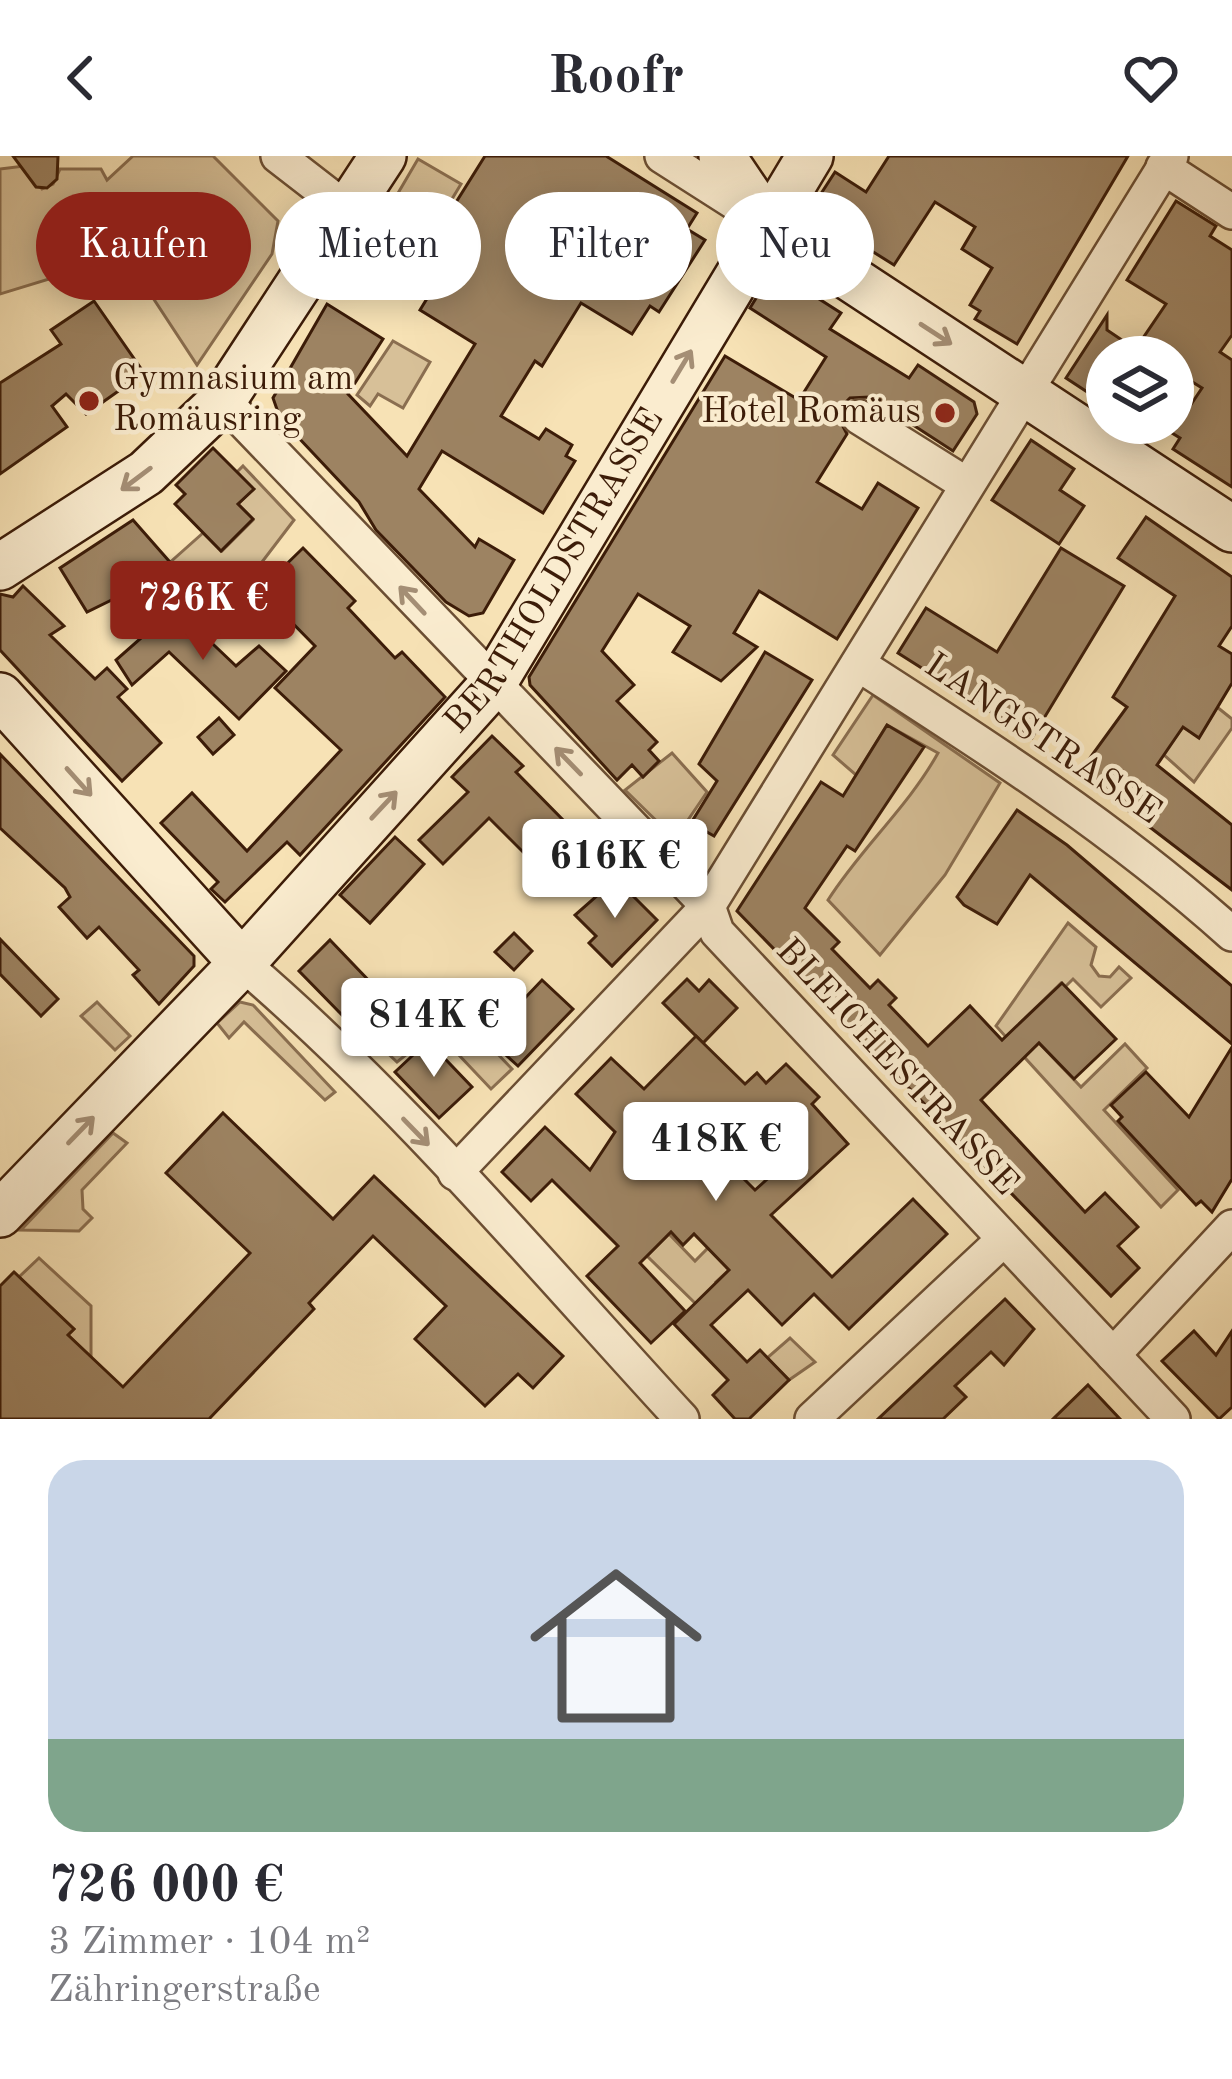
<!DOCTYPE html>
<html lang="de">
<meta charset="utf-8">
<style>
:root{--surface:#fff;--page:#f2f2f3;--text:#2b2b33;--muted:#7c7c81;--accent:#8f2418}
body{margin:0;font-family:"Old Standard TT",serif;background:var(--page);color:var(--text);height:100vh;display:flex;flex-direction:column;font-size:45px;white-space:nowrap}
*{box-sizing:border-box;margin:0}
p{font-size:39px;color:var(--muted)}
.icon{flex:none;width:66px;height:66px;fill:none;stroke:currentColor;stroke-width:2;stroke-linecap:round;stroke-linejoin:round}
.map{position:relative;height:1263px;overflow:hidden}
.panel{display:flex;flex-direction:column;background:var(--surface);flex:1}
.panel>*{flex:none}
.banner{position:absolute;left:36px;top:36px;width:1161px;height:108px;display:flex;gap:24px}
.controls{position:absolute;left:1086px;top:180px;display:grid;gap:24px}
.controls a{display:grid;place-items:center;width:108px;height:108px;border-radius:50%;background:var(--surface);box-shadow:0 6px 30px #0003;font-size:60px}
.price{position:absolute;translate:-50% -102px;padding:0 27px;border-radius:12px;background:#fff;color:#222;font-size:39px;line-height:78px;filter:drop-shadow(0 3px 6px #0008)}
.price::after{content:'';position:absolute;left:50%;top:72px;width:36px;height:27px;margin-left:-18px;background:inherit;clip-path:polygon(0 0,100% 0,50% 100%)}
.price.selected{background:var(--accent);color:#fff}
ul{padding:0;list-style:none}
li{display:grid;align-content:center;gap:24px;height:636px;padding:0 48px}
li span{display:grid;place-items:center;height:372px;border-radius:36px;color:#555}
li>.icon{margin-inline-start:auto}
span .icon{width:216px;height:216px;fill:#fffc;stroke-width:1}
li b{font-size:51px}
.tag{padding:0 42px;border-radius:54px;background:var(--surface);box-shadow:0 6px 30px #0003;font-size:42px;line-height:108px}
.tag.selected{background:var(--accent);color:#fff}
header{display:flex;justify-content:space-between;align-items:center;height:156px;padding:0 48px;background:var(--surface);font-size:54px;font-weight:700}
.map>svg:first-child{display:block}
.green{fill:#d7c098;stroke:#8a6e50;stroke-width:3}
.building{fill:#9d8362;stroke:#3c1c08;stroke-width:3;fill-rule:evenodd}
.lines{fill:none;stroke-linecap:round;stroke-linejoin:round}
.street-casing{stroke:#6b4e33;stroke-width:38}
.secondary-casing{stroke:#3c1c08;stroke-width:50}
.street{stroke:#faeccf;stroke-width:33}
.secondary{stroke:#faeccf;stroke-width:45}
.oneway{stroke:#a48e75}
.poi-dot{fill:#8f2418;stroke:#faeccf;stroke-width:4.5}
.labels{text-anchor:middle;dominant-baseline:central;stroke-width:9;stroke-linejoin:round;paint-order:stroke}
.poi-label{font-size:36px;fill:#3c1c08;stroke:#faeccf;text-anchor:start}
.street-label{font-size:36px;fill:#3c1c08;stroke:#faeccf}
</style>
<header><svg class="icon" aria-label="back" viewBox="0 0 24 24"><path d="M15 5l-7 7 7 7"/></svg>Roofr<svg class="icon" aria-label="heart" viewBox="0 0 24 24"><path d="M12 20l-8-8c-3-5 5-10 8-4 3-6 11-1 8 4z"/></svg></header>
<div class="map">
<svg width="1232" height="1263" viewBox="0 0 1232 1263">
<rect width="100%" height="100%" fill="#f7e2b5"/>
<filter id="stains"><feTurbulence type="fractalNoise" baseFrequency=".00167" numOctaves="4"/><feColorMatrix values="0 0 0 0 .2 0 0 0 0 .09 0 0 0 0 .02 0 0 0 .5 -.17"/></filter>
<radialGradient id="worn" r=".72"><stop offset=".6" stop-color="#630" stop-opacity="0"/><stop offset="1" stop-color="#630" stop-opacity=".3"/></radialGradient>
<g class="green">
<polygon points="133,0 213,0 278,65 272,98 197,209 136,116 105,54 96,63 85,112 0,138 0,13 24,10 42,33 53,28 60,13 101,13 107,24"/>
<polygon points="418,3 461,28 417,101 389,84 374,98 367,90"/>
<polygon points="393,185 430,206 403,252 378,238 370,250 357,239"/>
<polygon points="243,310 294,364 233,444 207,467 192,468 148,426 203,377 222,395 253,364 238,348 253,333 237,316"/>
<path d="M873 539 1000 627 945 719 880 799 828 744C861 692 908 651 938 597L887 569 856 619 833 599Z"/>
<polygon points="1217,551 1232,563 1232,572 1194,626 1163,598 1183,571 1199,581"/>
<polygon points="672,597 707,636 675,683 625,634"/>
<polygon points="1068,767 1096,791 1091,809 1099,820 1110,821 1119,811 1131,822 1101,851 1073,823 1065,831 1061,827 1020,867 1081,931 1125,888 1147,912 1104,954 1178,1034 1161,1051 996,870"/>
<polygon points="414,842 445,843 512,913 491,933 456,896 427,882 397,906 360,871 387,846"/>
<polygon points="97,846 130,880 115,894 81,860"/>
<polygon points="240,846 253,849 335,936 325,944 244,866 229,882 217,867"/>
<polygon points="113,977 127,987 82,1034 83,1053 92,1062 79,1075 21,1074"/>
<polygon points="669,1078 695,1105 708,1092 729,1114 716,1126 720,1131 698,1150 647,1100"/>
<polygon points="39,1102 91,1150 91,1201 68,1179 74,1173 19,1121"/>
<polygon points="790,1182 815,1206 789,1224 767,1202"/>
</g>
<g class="building">
<polygon points="13,0 58,0 57,23 47,32 36,31"/>
<polygon points="485,0 606,0 697,57 687,73 705,84 659,156 650,150 632,178 581,147 542,210 535,205 501,260 539,283 546,273 572,289 566,300 575,305 543,357 442,295 419,333 475,391 479,383 514,404 483,457 469,460 446,446 376,374 359,346 280,262 273,242 327,148 383,183 348,238 407,300 475,188 420,154 431,136 408,123"/>
<polygon points="889,0 1128,0 1017,188 975,163 980,155 970,149 992,112 962,93 975,71 935,46 894,109 816,60 813,50 835,16 866,36"/>
<polygon points="1176,45 1216,70 1210,80 1232,94 1232,179 1220,196 1232,204 1232,331 1173,293 1180,282 1172,277 1202,232 1186,222 1189,217 1173,201 1141,185 1166,148 1127,124"/>
<polygon points="780,118 841,157 830,173 909,222 918,209 974,246 977,258 953,295 870,241 850,242 841,251 838,261 847,278 817,326 862,353 878,327 918,352 837,483 759,435 734,477 757,491 721,525 673,496 690,470 638,438 602,495 634,529 617,545 657,586 649,594 659,605 643,621 632,609 617,624 530,529 529,521 725,200 799,244 826,201 750,152 769,121"/>
<polygon points="94,145 144,217 86,258 66,238 52,250 67,271 0,318 0,227 61,188 51,174"/>
<polygon points="1107,159 1107,174 1147,201 1107,201 1107,249 1066,222"/>
<polygon points="1031,284 1074,313 1060,334 1084,350 1059,388 992,344"/>
<polygon points="213,292 254,333 238,348 253,363 221,395 175,348 185,338 176,329"/>
<polygon points="1146,361 1232,421 1232,470 1219,490 1232,498 1232,527 1199,582 1183,571 1157,609 1232,669 1232,734 1079,617 1127,551 1113,541 1175,440 1118,402"/>
<polygon points="133,364 169,405 137,438 132,434 87,456 60,412"/>
<polygon points="303,392 355,445 348,452 395,502 402,496 445,541 300,699 287,686 225,746 211,733 218,726 161,667 192,637 247,695 341,594 275,532 315,490 260,434"/>
<polygon points="1061,392 1124,430 1032,582 898,497 926,452 997,496"/>
<polygon points="23,430 64,470 50,479 95,523 107,512 127,533 118,541 161,587 122,625 0,494 0,438 13,441"/>
<polygon points="175,452 236,510 259,490 286,515 239,563 169,496 132,529 116,504"/>
<polygon points="765,496 812,524 714,680 691,667 717,625 699,608"/>
<polygon points="219,562 234,579 213,598 198,581"/>
<polygon points="887,569 924,591 855,695 847,690 805,752 839,786 832,793 870,832 878,824 896,842 889,849 928,890 970,850 1002,884 1062,827 1116,883 1074,923 1039,887 981,944 1085,1056 1105,1037 1138,1071 1118,1090 1139,1112 1111,1140 737,755 821,626 843,640"/>
<polygon points="492,580 523,610 516,616 567,668 547,687 558,699 542,715 489,662 443,708 419,684 468,636 452,621"/>
<polygon points="0,598 194,800 194,810 159,848 133,819 139,814 99,771 87,782 59,751 70,741 65,732 0,672"/>
<polygon points="1017,654 1067,689 1232,830 1232,888 1030,719 997,768 964,749 957,741"/>
<polygon points="395,681 424,708 370,767 340,739"/>
<polygon points="616,723 657,764 612,810 589,787 596,780 575,759"/>
<polygon points="514,777 532,795 514,814 495,796"/>
<polygon points="0,783 58,843 41,860 0,818"/>
<polygon points="330,784 374,830 343,860 299,815"/>
<polygon points="687,823 699,835 709,824 737,852 703,887 663,847"/>
<polygon points="542,824 573,853 518,910 487,882"/>
<path d="M696 880 745 928 757 917 766 927 786 908 819 941 812 948 848 988 771 1059 832 1121 913 1043 947 1078 849 1173 814 1138 782 1169 748 1134 711 1169 747 1206 760 1194 789 1224 749 1263H735L713 1239 728 1224 674 1168 729 1114 694 1078 683 1089 671 1076 640 1107 685 1155 651 1187 587 1120 618 1090 552 1024 531 1045 502 1016 545 971 590 1014 615 976 576 938 611 902 644 933ZM764 953 802 992 755 1034 718 997Z"/>
<polygon points="428,885 472,931 439,962 395,916"/>
<polygon points="1232,891 1232,1023 1212,1056 1201,1045 1196,1049 1118,965 1122,961 1111,949 1146,916 1189,961"/>
<polygon points="223,957 333,1063 374,1020 563,1200 533,1232 518,1218 485,1250 415,1183 446,1150 373,1080 309,1147 314,1153 209,1263 0,1263 0,1130 14,1116 74,1173 68,1179 123,1231 250,1097 166,1017"/>
<polygon points="1005,1143 1034,1173 1004,1209 991,1196 955,1230 966,1241 943,1263 878,1263"/>
<polygon points="1194,1175 1216,1199 1232,1175 1232,1251 1219,1263 1162,1205"/>
<polygon points="1088,1229 1120,1263 1053,1263"/>
</g>
<g class="lines">
<g class="street-casing">
<g id="street">
<polyline points="278,0 349,55"/>
<polyline points="662,0 756,60"/>
<polyline points="1163,11 1232,56"/>
<polyline points="223,244 708,750 717,776 1173,1263"/>
<polyline points="859,261 966,328"/>
<path d="M858 508C989 592 1116 674 1232 778"/>
<path d="M242 807C402 944 540 1109 682 1263"/>
<polyline points="455,1017 708,750 1171,0"/>
<polyline points="1113,1199 1232,1071"/>
<polyline points="812,1263 1003,1084"/>
</g>
</g>
<g class="secondary-casing">
<g id="secondary">
<polyline points="722,0 768,68 1232,373"/>
<polyline points="0,411 146,317 223,244 383,0"/>
<polyline points="0,540 242,807"/>
<path id="s1" d="M0 1058 242 807 493 528 810 0"/>
</g>
</g>
<use href="#street" class="street"/>
<use href="#secondary" class="secondary"/>
</g>
<defs><path id="oneway-shaft" d="M-6 0H5M1.5-3L5.5 0L1.5 3" fill="none" stroke-width="1.6" stroke-linecap="round" stroke-linejoin="round" transform="scale(3)"/></defs>
<g class="oneway">
<use href="#oneway-shaft" transform="translate(936 178) rotate(33)"/>
<use href="#oneway-shaft" transform="translate(682 210) rotate(-59)"/>
<use href="#oneway-shaft" transform="translate(136 323) rotate(143)"/>
<use href="#oneway-shaft" transform="translate(412 444) rotate(-133)"/>
<use href="#oneway-shaft" transform="translate(568 605) rotate(-134)"/>
<use href="#oneway-shaft" transform="translate(79 626) rotate(48)"/>
<use href="#oneway-shaft" transform="translate(384 649) rotate(-47)"/>
<use href="#oneway-shaft" transform="translate(81 974) rotate(-46)"/>
<use href="#oneway-shaft" transform="translate(416 976) rotate(46)"/>
</g>
<g class="poi-dot">
<circle cx="89" cy="245" r="12"/>
<circle cx="945" cy="257" r="12"/>
</g>
<g class="labels">
<g class="poi-label">
<text x="113" y="224">Gymnasium am<tspan x="113" dy="41">Romäusring</tspan></text>
<text x="921" y="257" text-anchor="end">Hotel Romäus</text>
</g>
<g class="street-label">
<text stroke="none"><textPath href="#s1" startOffset="852">BERTHOLDSTRASSE</textPath></text>
<text transform="translate(1042 584) rotate(34)">LANGSTRASSE</text>
<text transform="translate(896 912) rotate(47)">BLEICHESTRASSE</text>
</g>
</g>
<rect width="100%" height="100%" filter="url(#stains)"/>
<rect width="100%" height="100%" fill="url(#worn)"/>
</svg>
<div class="controls">
<a><svg class="icon" aria-label="layers" viewBox="0 0 24 24"><path d="M12 4l9 5-9 5-9-5zM3 14l9 5 9-5"/></svg></a>
</div>
<b class="price selected" style="left:203px;top:507px">726K €</b>
<b class="price" style="left:615px;top:765px">616K €</b>
<b class="price" style="left:434px;top:924px">814K €</b>
<b class="price" style="left:716px;top:1048px">418K €</b>
<div class="banner">
<a class="tag selected">Kaufen</a>
<a class="tag">Mieten</a>
<a class="tag">Filter</a>
<a class="tag">Neu</a>
</div>
</div>
<section class="panel">
<ul>
<li><span style="background:linear-gradient(#c9d6e8 75%,#7fa58c 0)"><svg class="icon" aria-label="home" viewBox="0 0 24 24"><path d="M3 11l9-7 9 7M6 9v11h12V9"/></svg></span><div><b>726 000 €</b><p>3 Zimmer · 104 m²</p><p>Zähringerstraße</p></div></li>
</ul>
</section>
